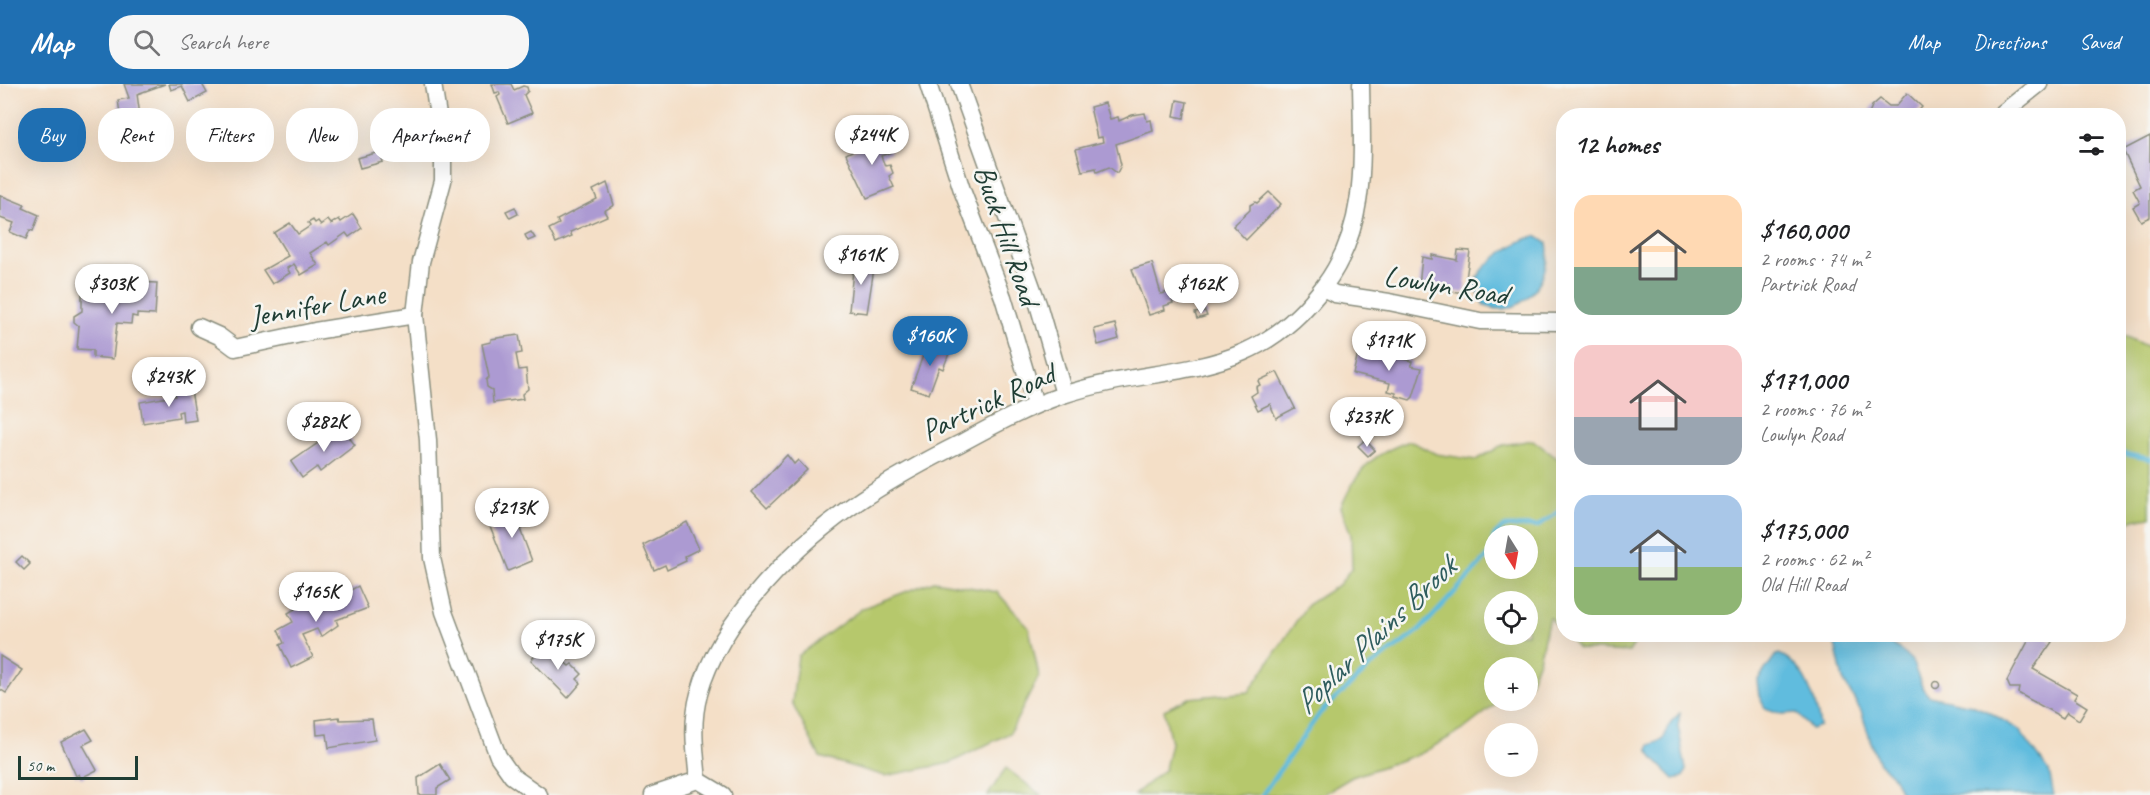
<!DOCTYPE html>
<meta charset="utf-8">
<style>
:root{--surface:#fff;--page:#f6f6f6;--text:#202124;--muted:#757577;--accent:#1f6fb2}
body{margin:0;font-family:Caveat,sans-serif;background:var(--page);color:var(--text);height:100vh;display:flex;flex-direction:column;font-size:22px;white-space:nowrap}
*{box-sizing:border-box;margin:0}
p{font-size:20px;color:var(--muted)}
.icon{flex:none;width:33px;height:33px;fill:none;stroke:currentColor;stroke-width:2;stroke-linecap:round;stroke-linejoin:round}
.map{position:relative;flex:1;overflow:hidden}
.side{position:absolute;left:1556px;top:24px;width:570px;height:534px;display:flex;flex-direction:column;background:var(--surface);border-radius:24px;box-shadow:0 6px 24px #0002}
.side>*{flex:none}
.hud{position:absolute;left:18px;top:24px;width:570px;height:54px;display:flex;gap:12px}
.needle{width:39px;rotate:169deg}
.fabs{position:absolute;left:1484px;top:441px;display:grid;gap:12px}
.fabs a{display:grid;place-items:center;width:54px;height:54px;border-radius:50%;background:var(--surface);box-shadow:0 6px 24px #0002;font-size:30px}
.scale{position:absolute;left:18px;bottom:15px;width:120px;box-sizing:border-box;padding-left:6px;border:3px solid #1f3d34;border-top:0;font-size:16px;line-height:21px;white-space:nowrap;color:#1f3d34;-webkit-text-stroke:4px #f6f6f2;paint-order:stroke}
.price{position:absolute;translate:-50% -51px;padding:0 14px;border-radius:21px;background:#fff;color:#222;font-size:20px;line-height:39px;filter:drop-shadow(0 2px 3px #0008)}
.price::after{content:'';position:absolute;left:50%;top:36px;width:18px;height:14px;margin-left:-9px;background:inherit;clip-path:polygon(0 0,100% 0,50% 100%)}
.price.selected{background:var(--accent);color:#fff}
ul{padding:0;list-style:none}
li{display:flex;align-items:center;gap:18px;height:150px;padding:0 18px}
li span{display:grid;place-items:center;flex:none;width:168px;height:120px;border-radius:18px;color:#555}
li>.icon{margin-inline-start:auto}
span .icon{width:72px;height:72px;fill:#fffc;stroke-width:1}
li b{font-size:26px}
h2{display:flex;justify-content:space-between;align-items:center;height:72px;padding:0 18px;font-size:26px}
.chip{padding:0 21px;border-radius:24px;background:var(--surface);box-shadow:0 6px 24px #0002;font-size:21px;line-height:54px}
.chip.selected{background:var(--accent);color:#fff}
header{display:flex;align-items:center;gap:36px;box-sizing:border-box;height:84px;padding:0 30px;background:var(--accent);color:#fff}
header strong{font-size:28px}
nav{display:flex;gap:33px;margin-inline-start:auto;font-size:21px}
.search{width:420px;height:54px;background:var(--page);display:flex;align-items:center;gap:15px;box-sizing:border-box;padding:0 21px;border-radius:24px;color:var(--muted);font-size:22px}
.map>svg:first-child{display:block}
.green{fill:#b6c86c;stroke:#6a8250;stroke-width:1.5;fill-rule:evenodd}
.water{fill:#60bcde;stroke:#407c89;stroke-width:1.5}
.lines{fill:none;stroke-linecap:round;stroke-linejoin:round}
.stream{stroke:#60bcde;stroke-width:4.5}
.building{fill:#ac9ad2}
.street-casing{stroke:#8a8e7e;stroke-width:19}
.street{stroke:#fff;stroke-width:16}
.labels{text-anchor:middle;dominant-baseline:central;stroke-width:5;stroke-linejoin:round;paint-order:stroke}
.street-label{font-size:30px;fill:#1f3d34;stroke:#f6f6f2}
.water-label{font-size:32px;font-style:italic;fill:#2f5d5e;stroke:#f6f6f2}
</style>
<header>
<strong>Map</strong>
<div class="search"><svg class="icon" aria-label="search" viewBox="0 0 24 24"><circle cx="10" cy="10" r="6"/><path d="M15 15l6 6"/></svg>Search here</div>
<nav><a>Map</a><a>Directions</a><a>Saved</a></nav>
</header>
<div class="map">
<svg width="2150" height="711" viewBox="0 0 2150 711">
<rect width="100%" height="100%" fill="#f6f6f2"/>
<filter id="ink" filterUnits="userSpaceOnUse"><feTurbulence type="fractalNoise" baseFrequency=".0167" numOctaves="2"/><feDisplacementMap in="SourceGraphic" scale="12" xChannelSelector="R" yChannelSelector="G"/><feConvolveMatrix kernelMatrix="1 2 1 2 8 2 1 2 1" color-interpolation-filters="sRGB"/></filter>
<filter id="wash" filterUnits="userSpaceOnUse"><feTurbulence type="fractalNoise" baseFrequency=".008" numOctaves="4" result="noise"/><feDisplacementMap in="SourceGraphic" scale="24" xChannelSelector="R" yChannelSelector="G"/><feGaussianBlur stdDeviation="1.35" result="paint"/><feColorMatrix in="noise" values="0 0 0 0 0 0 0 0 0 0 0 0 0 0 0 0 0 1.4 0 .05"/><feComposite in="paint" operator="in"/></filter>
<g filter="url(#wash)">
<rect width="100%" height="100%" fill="#f4dfc7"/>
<g class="green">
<polygon points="2118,249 2150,264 2150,433 2118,439"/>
<path d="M1533 356 1558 375 1563 373V548L1549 533 1539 576 1530 599 1527 600V584H1494V616L1500 617 1464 645 1422 669 1352 693 1322 711H1134L1165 685 1171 659 1164 626 1189 614 1249 608 1307 521 1340 500 1352 483 1351 451 1341 423C1358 385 1370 371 1410 357L1436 370 1476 376 1503 361ZM1494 452H1527V484H1494ZM1494 518H1527V550H1494Z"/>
<polygon points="934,497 997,508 1029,544 1039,592 1010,649 950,679 885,692 820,673 792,619 798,572 863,524"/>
<polygon points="1565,551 1640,551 1629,568 1578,565"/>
<polygon points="1006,684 1041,711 988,711"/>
</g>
<g class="water">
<path d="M1536 152 1547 159C1554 192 1519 241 1483 220L1475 200C1480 180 1517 156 1536 152Z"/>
<polygon points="1867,550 1878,552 1901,566 1912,577 1923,605 1929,612 1972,621 1991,629 2019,646 2049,687 2054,711 1902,711 1894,693 1879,679 1874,667 1861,627 1843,596 1833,551"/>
<path d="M1779 570C1804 580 1816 616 1820 642L1811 645 1797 629 1782 630 1765 624 1759 612 1757 597 1775 572Z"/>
<polygon points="1680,629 1678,642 1686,686 1683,693 1674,695 1654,675 1648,665 1650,661 1663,656 1671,638"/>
</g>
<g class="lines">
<g class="stream">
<polyline points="2118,365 2125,370 2150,375"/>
<polyline points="1494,452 1503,443 1538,442 1563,425"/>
<polyline points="1262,711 1320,629 1371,582 1420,546 1489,471 1494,452"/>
</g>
</g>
<g id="blocks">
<g class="building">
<polygon points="124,0 165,0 137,10 141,39 122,42 118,16 129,14"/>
<polygon points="169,0 202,0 207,9 190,18 182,2 171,6"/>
<polygon points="492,0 511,0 514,6 523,2 527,3 528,7 524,11 532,29 508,39 497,13 500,11 499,8 495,9"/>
<polygon points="1907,9 1922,23 1914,32 1868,32 1872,22 1880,15 1889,22 1896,22"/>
<polygon points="1177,16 1187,18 1184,34 1174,32"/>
<polygon points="1105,19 1110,35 1118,33 1119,37 1132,31 1145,29 1147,37 1151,36 1153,47 1116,60 1121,81 1117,89 1109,83 1097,88 1096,84 1082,87 1076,65 1103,58 1102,53 1097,54 1090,23"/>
<polygon points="226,37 227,46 218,48 217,38"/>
<polygon points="884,50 891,68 881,72 885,82 890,81 893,89 889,92 894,103 867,114 846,70"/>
<polygon points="2150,52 2150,133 2141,137 2133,123 2140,119 2133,106 2140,102 2123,66"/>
<polygon points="380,68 383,78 360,84 357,74"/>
<polygon points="607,99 614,121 604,127 607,132 570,148 572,152 556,159 549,145 559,140 557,136 597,115 593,106"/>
<polygon points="1269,108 1281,120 1246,156 1233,142 1250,126 1250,121 1255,118 1257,119"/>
<polygon points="0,111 25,121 23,124 39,131 33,147 30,146 26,155 10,148 14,139 0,134"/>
<polygon points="515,123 518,130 510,134 506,127"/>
<polygon points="353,130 362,144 349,153 346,149 329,161 327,158 310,169 318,181 301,191 294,180 287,184 290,189 272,200 263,186 288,172 274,149 290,139 298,150 310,142 308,139 313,136 315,139 318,137 321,141 328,136 331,140 339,135 341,138"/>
<polygon points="531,148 535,154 528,157 525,151"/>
<polygon points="1458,166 1470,167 1464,209 1419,202 1422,173 1432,175 1432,171 1457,176"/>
<polygon points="854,176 875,178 867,229 849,227"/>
<polygon points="1152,179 1161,210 1170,208 1173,219 1164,222 1165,226 1149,231 1132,185"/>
<polygon points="106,198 137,201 137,198 157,199 155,231 137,230 137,233 132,232 131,240 117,239 113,275 93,273 93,266 77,265 79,242 74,238 74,232 82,227 82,210 105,209"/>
<polygon points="1205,227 1207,232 1197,235 1195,229"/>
<polygon points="1115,240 1119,255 1098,261 1094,245"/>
<polygon points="519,251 522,269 516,270 519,286 526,285 528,305 522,310 523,315 493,319 492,306 487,303 486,296 489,293 482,260 491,258 491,255"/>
<polygon points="928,258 950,267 943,285 939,283 929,310 911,304"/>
<polygon points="1359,265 1387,269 1387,272 1412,277 1411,282 1422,284 1413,313 1410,316 1396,312 1396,309 1388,307 1390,299 1353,290"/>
<polygon points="1277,288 1295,324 1276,334 1270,320 1258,326 1251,312 1257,308 1256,303 1260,301 1258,297"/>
<polygon points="191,306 196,336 183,338 182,327 178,328 179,333 143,339 140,318 175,312 174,309"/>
<polygon points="341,343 355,361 320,388 317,383 302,394 291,378"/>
<polygon points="1365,356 1375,366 1368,372 1358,362"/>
<polygon points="787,371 794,380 798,376 807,386 767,424 752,408"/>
<polygon points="524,425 530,441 520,445 532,477 508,487 488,437"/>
<polygon points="687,438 699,465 685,472 686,477 667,486 665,481 654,486 643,461"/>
<polygon points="22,472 30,480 24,486 16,478"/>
<polygon points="358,502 368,524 336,536 338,541 321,553 317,545 302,551 313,573 291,584 280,561 284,559 278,546 293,538 288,529 321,510 326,521 334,519 351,511 349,507"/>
<polygon points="2032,550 2040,550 2052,558 2033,585 2077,610 2074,615 2087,623 2079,636 2067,628 2063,634 2018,609 2019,604 2010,604 2007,597"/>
<polygon points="545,561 569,582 572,580 582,590 577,595 581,599 568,614 531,576"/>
<polygon points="0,572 22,586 6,609 0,605"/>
<circle cx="1936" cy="601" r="3.5"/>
<polygon points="339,633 340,636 372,635 375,656 329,664 327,650 317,651 316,636"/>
<polygon points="86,645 93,656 83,661 97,686 81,694 79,690 76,692 61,658"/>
<polygon points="440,680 450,696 437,704 437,711 419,711 418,694"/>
</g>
</g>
</g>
<g filter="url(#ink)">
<use href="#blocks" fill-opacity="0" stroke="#8a8e7e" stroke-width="1.5"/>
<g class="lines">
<g class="street-casing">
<g id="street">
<polyline points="433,0 443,63 443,97 421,178 415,231 428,356 432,474 444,528 498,672 512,692 539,711"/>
<polyline points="928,0 962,106 1003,213 1035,320"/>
<polyline points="959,0 1038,220 1064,310"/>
<polyline points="1999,32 2039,0"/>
<polyline points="1323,204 1335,210 1389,218 1480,237 1563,238"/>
<polyline points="199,243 219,252 235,264 315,247 415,231"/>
<path d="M698 696C695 667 691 638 699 610 719 535 799 457 862 415 894 394 927 376 961 359 994 341 1027 323 1063 311 1164 277 1250 302 1324 202 1369 142 1362 70 1361 0"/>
<polyline points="653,711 698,696 723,711"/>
</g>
</g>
<use href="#street" class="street"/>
</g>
</g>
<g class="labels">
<g class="street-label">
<text transform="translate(1007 151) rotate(71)">Buck Hill Road</text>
<text transform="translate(1446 201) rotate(9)">Lowlyn Road</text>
<text transform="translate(317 221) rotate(-10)">Jennifer Lane</text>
<text transform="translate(988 318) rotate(-25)">Partrick Road</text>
</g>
<g class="water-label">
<text transform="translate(1375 551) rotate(-44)">Poplar Plains Brook</text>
</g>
</g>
</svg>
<div class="fabs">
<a><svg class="needle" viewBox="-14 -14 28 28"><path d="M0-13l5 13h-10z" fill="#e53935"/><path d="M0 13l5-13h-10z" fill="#757577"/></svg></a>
<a><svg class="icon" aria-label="locate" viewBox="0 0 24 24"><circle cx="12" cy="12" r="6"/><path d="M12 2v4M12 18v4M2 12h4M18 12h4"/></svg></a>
<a>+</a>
<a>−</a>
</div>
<div class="scale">50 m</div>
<b class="price" style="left:872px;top:82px">$244K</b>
<b class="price" style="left:861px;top:202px">$161K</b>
<b class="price" style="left:112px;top:231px">$303K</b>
<b class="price" style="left:1201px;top:231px">$162K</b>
<b class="price selected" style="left:930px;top:283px">$160K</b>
<b class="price" style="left:1389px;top:288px">$171K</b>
<b class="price" style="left:169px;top:324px">$243K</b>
<b class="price" style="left:1367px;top:364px">$237K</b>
<b class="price" style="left:324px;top:369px">$282K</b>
<b class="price" style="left:512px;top:455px">$213K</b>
<b class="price" style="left:316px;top:539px">$165K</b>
<b class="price" style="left:558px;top:587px">$175K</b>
<div class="hud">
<a class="chip selected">Buy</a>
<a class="chip">Rent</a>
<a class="chip">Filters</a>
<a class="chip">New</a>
<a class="chip">Apartment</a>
</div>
<section class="side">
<h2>12 homes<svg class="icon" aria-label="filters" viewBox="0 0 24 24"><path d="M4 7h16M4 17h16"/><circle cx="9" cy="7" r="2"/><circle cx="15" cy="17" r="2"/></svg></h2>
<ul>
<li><span style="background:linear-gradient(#ffd9b3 60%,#7fa58c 0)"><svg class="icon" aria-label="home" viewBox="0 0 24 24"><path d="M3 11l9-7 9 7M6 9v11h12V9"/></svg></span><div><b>$160,000</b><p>2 rooms · 74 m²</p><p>Partrick Road</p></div></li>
<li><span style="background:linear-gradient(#f6c9c9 60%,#9aa5b1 0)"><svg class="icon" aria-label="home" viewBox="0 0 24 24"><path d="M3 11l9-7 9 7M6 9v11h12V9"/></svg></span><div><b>$171,000</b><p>2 rooms · 76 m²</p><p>Lowlyn Road</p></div></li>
<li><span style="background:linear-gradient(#a9c7e8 60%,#8fb573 0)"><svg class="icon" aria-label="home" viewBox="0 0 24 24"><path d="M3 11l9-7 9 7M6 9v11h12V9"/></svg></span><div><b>$175,000</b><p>2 rooms · 62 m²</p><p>Old Hill Road</p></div></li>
</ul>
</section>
</div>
